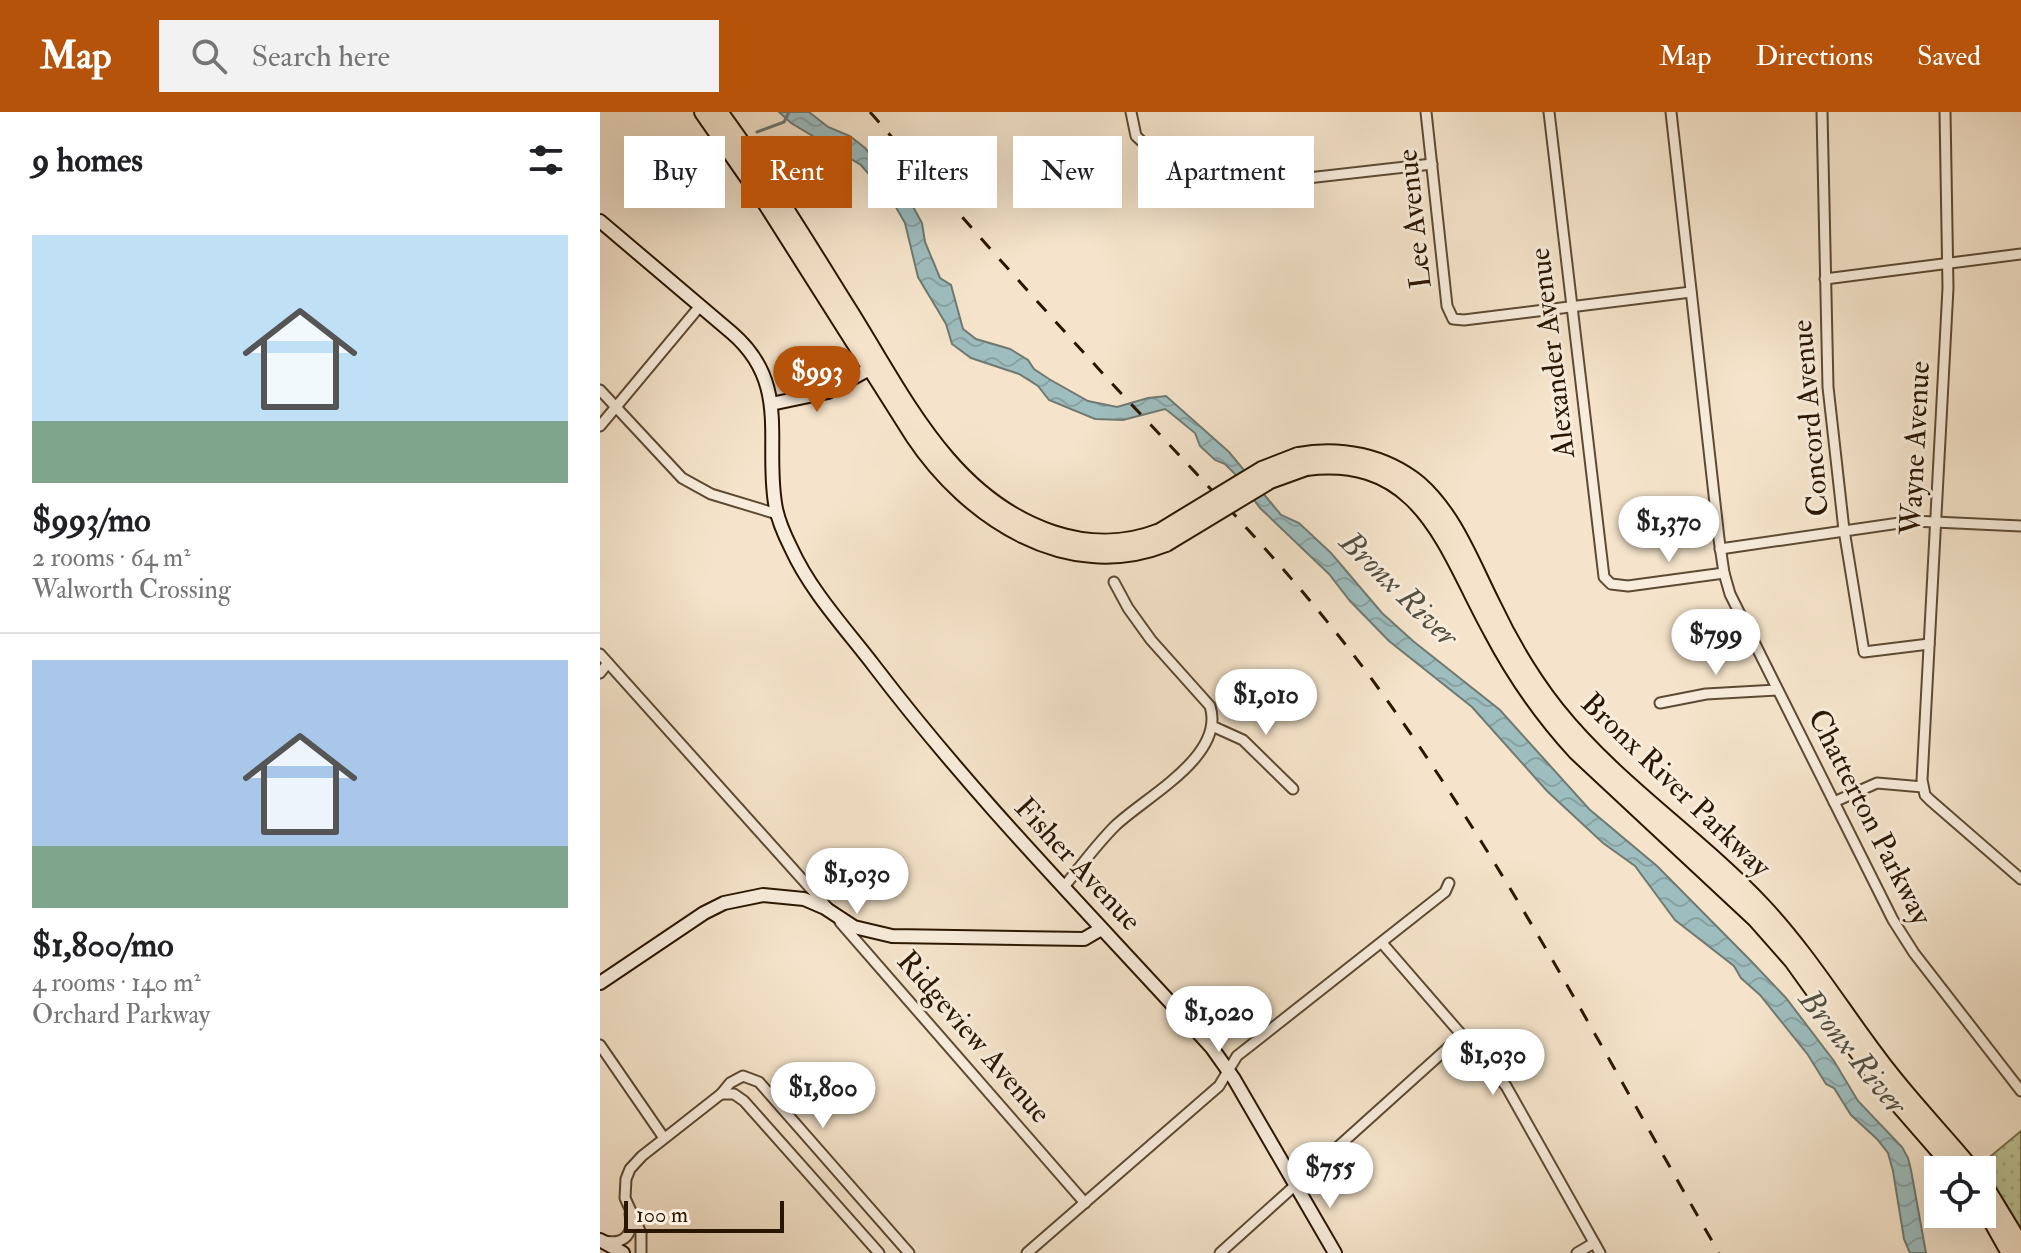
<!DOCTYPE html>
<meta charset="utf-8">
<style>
:root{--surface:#fff;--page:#f2f2f2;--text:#202124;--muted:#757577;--line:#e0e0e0;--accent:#b45309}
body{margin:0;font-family:"IM FELL Double Pica",serif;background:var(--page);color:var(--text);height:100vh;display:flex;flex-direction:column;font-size:30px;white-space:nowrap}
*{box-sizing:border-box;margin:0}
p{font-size:26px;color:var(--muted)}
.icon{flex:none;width:44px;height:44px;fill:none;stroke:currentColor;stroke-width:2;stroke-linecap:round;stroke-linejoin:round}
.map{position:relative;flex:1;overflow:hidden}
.side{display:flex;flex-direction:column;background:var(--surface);width:600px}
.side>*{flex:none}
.hud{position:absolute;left:24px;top:24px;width:760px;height:72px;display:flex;gap:16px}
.fabs{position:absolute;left:1324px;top:1044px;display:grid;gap:16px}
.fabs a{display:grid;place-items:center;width:72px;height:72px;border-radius:0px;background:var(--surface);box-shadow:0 8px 32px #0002;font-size:40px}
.scale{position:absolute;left:24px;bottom:20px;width:160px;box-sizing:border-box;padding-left:8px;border:4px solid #2a1600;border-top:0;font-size:22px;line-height:28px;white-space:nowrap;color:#2a1600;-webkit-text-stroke:6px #f8eddd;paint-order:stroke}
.price{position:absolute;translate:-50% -68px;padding:0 18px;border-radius:28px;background:#fff;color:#222;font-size:26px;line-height:52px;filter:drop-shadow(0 2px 4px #0008)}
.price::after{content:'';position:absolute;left:50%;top:48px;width:24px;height:18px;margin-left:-12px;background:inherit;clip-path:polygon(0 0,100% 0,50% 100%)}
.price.current{background:var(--accent);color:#fff}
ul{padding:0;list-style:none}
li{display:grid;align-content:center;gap:16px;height:424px;padding:0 32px}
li+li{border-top:2px solid var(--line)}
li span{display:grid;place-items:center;height:248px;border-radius:0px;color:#555}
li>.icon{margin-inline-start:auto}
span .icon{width:144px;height:144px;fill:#fffc;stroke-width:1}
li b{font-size:34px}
h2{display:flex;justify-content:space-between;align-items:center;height:96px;padding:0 32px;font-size:34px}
.pill{padding:0 28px;border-radius:0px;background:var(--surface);box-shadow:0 8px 32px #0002;font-size:28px;line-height:72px}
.pill.current{background:var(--accent);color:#fff}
header{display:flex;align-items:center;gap:48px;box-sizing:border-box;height:112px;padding:0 40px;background:var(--accent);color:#fff}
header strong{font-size:38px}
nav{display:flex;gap:44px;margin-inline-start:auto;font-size:28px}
.search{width:560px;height:72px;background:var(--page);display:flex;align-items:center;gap:20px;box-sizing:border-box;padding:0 28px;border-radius:0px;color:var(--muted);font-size:30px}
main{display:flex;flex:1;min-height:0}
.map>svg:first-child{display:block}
.grass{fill:url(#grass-dots);stroke:#746d4b;stroke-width:2}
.water{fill:url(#water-waves);stroke:#707a72;stroke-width:2}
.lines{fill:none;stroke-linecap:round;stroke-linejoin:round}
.stream{stroke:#707a72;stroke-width:3}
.street-casing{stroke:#5d4a33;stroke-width:13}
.secondary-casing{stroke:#2a1600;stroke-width:16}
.highway-casing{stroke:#2a1600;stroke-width:20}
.street{stroke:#f8eddd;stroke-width:9}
.secondary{stroke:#f8eddd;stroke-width:12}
.highway{stroke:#f5e4cb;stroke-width:16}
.rail{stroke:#2a1600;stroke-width:3;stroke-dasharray:14 14;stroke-linecap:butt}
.highway-bridge-casing{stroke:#2a1600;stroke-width:20;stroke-linecap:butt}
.highway-bridge{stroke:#f5e4cb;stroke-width:16}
.labels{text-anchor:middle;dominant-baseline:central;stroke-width:6;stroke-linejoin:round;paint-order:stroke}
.street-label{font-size:30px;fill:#2a1600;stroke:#f8eddd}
.water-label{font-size:32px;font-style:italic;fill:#535042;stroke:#f8eddd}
</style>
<header>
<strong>Map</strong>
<div class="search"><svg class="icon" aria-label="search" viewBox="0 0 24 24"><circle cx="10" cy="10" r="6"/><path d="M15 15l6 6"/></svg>Search here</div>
<nav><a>Map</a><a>Directions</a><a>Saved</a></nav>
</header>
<main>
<section class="side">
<h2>9 homes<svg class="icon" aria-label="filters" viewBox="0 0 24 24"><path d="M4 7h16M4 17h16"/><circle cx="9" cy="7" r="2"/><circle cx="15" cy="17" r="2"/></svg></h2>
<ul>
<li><span style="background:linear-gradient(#bfe0f5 75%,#7fa58c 0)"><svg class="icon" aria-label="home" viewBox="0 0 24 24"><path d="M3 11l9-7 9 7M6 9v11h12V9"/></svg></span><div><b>$993/mo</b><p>2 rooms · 64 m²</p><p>Walworth Crossing</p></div></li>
<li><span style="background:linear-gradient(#a9c7e8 75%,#7fa58c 0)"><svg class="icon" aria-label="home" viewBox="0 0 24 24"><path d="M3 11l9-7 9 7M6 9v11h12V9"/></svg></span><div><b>$1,800/mo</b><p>4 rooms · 140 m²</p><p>Orchard Parkway</p></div></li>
</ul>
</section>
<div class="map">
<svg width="1421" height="1141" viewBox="0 0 1421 1141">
<defs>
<pattern id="grass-dots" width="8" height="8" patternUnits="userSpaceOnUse" patternTransform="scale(2)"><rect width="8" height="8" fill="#bec496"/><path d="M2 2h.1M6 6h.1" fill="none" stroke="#a3a880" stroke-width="1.8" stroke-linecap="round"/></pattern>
<pattern id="water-waves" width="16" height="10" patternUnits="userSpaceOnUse" patternTransform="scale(2)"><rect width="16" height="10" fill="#9ebdbe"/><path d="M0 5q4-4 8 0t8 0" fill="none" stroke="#88a2a2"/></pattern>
</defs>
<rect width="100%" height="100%" fill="#f5e4cb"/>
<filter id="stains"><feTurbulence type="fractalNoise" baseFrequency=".0025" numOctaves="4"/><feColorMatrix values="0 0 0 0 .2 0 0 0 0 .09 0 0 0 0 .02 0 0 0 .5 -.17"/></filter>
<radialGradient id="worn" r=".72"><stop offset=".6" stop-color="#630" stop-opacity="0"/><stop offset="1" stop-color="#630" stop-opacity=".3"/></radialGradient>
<polygon class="grass" points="1421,1019 1421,1124 1379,1054"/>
<polygon class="water" points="179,0 209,0 228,15 250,24 265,36 311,91 322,111 325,130 340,166 351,173 363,217 376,227 410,237 428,248 434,257 449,267 488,289 517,295 548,286 566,284 629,340 681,403 699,411 731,441 782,501 813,529 900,598 989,697 1057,754 1151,849 1186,886 1234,949 1258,989 1302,1035 1308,1046 1311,1058 1326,1141 1310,1141 1304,1127 1293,1059 1288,1041 1277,1027 1251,1003 1234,976 1226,972 1208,943 1160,883 1141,866 1134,854 1075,808 1035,754 1003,731 947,679 872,595 789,529 750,489 729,462 660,396 634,361 625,352 615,348 600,334 595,321 568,299 565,297 523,308 495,307 449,288 438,274 419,262 371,246 352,232 346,212 318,165 305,111 293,90 261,53 191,11"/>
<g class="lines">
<polyline class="stream" points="157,20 184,10 189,0"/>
<g class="street-casing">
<g id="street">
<polyline points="531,0 536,24 550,37 599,69 617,73 636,74 832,52"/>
<polyline points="826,0 847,194 853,207 864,208 1091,180"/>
<polyline points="949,0 1004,465 1011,472 1028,474 1124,461"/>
<polyline points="1071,0 1119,427 1124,461 1130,482 1293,808 1314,841 1421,979"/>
<polyline points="1222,0 1228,275 1244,418 1264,540 1329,532"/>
<polyline points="1345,0 1348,176 1322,668 1325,683 1330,688 1421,767"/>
<polyline points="1225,167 1421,142"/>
<polyline points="0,278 82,366 111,382 177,402"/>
<polyline points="0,314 100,194"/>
<polyline points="1120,437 1313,409 1421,414"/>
<polyline points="0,542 228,796"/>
<polyline points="0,561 8,551"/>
<polyline points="1060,591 1106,582 1177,578"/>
<polyline points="612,614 643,628 693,677"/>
<polyline points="1234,690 1277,671 1323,675"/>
<path d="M463 776C480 755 496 733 515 714 545 685 626 644 610 594L551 528 528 496 514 470"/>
<polyline points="240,810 485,1091"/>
<polyline points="782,831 906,974 1000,1141"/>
<polyline points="0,933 64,1026"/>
<polyline points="121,982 134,982 144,989 279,1141"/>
<path d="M4 1129C25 1133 34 1122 30 1102"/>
<polyline points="41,1141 41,1121 25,1086 26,1067 30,1057 42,1044 121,982 130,971 143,964 159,970 309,1141"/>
<polyline points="427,1141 619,974 637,944 845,780 849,771"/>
<polyline points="620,1141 862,923"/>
<polyline points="977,1141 994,1131"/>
</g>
</g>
<g class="secondary-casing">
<g id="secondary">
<path d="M0 109 132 221C190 271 165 328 175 391 177 407 184 422 191 436 211 480 246 517 275 555 378 690 498 810 612 936L634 967 735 1141"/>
<polyline points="171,292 228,280 271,256"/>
<polyline points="0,871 104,801 124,791 163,783 204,787 225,796 254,815 292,824 484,827 501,817"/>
<polyline points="0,1128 23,1141"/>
</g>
</g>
<g class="highway-casing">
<g id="highway">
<path d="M103 0 167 92 314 324C368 405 467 470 566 431"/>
<path d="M119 0C166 64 207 132 249 199 303 285 350 388 453 422 490 434 524 434 560 420"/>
<path d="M698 344C740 336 784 345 818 372 854 403 872 454 893 495 910 531 931 566 956 598 1015 672 1097 725 1162 794 1209 844 1244 903 1286 957 1313 992 1344 1024 1372 1058"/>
<path d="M706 355C823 340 847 438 892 519 915 563 943 603 977 640L1156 807 1193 849 1282 973 1356 1058"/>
<polyline points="1382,1070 1421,1134"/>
<polyline points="1382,1091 1410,1141"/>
</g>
</g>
<use href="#street" class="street"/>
<use href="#secondary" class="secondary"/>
<use href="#highway" class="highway"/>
<path class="rail" d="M270 0C352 94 434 187 518 278 603 369 691 459 765 558 901 741 1005 944 1119 1141"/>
<g class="highway-bridge-casing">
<g id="highway-bridge">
<polyline points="560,420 662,358 698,344"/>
<polyline points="566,431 670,368 706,355"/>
</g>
</g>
<use href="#highway-bridge" class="highway-bridge"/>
</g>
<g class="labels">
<g class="street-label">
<text transform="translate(814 107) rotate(-96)">Lee Avenue</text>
<text transform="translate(952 241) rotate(-97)">Alexander Avenue</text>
<text transform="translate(1210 306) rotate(-95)">Concord Avenue</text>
<text transform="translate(1315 336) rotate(-87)">Wayne Avenue</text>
<text transform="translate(1076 673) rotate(44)">Bronx River Parkway</text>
<text transform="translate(1270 705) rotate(63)">Chatterton Parkway</text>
<text transform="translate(478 752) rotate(47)">Fisher Avenue</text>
<text transform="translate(374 925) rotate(49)">Ridgeview Avenue</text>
</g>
<g class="water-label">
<text transform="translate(799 477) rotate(44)">Bronx River</text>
<text transform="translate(1253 940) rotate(51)">Bronx River</text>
</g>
</g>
<rect width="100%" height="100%" filter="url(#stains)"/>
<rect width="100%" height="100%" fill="url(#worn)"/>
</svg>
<div class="fabs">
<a><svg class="icon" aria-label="locate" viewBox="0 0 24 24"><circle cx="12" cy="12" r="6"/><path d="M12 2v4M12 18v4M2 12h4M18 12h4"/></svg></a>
</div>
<div class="scale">100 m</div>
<b class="price current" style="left:217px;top:302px">$993</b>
<b class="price" style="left:1069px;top:452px">$1,370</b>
<b class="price" style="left:1116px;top:565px">$799</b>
<b class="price" style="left:666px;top:625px">$1,010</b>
<b class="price" style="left:257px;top:804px">$1,030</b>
<b class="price" style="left:619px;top:942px">$1,020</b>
<b class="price" style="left:893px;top:985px">$1,030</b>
<b class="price" style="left:223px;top:1018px">$1,800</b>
<b class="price" style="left:730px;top:1098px">$755</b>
<div class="hud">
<a class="pill">Buy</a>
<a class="pill current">Rent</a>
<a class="pill">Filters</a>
<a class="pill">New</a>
<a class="pill">Apartment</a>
</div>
</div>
</main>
